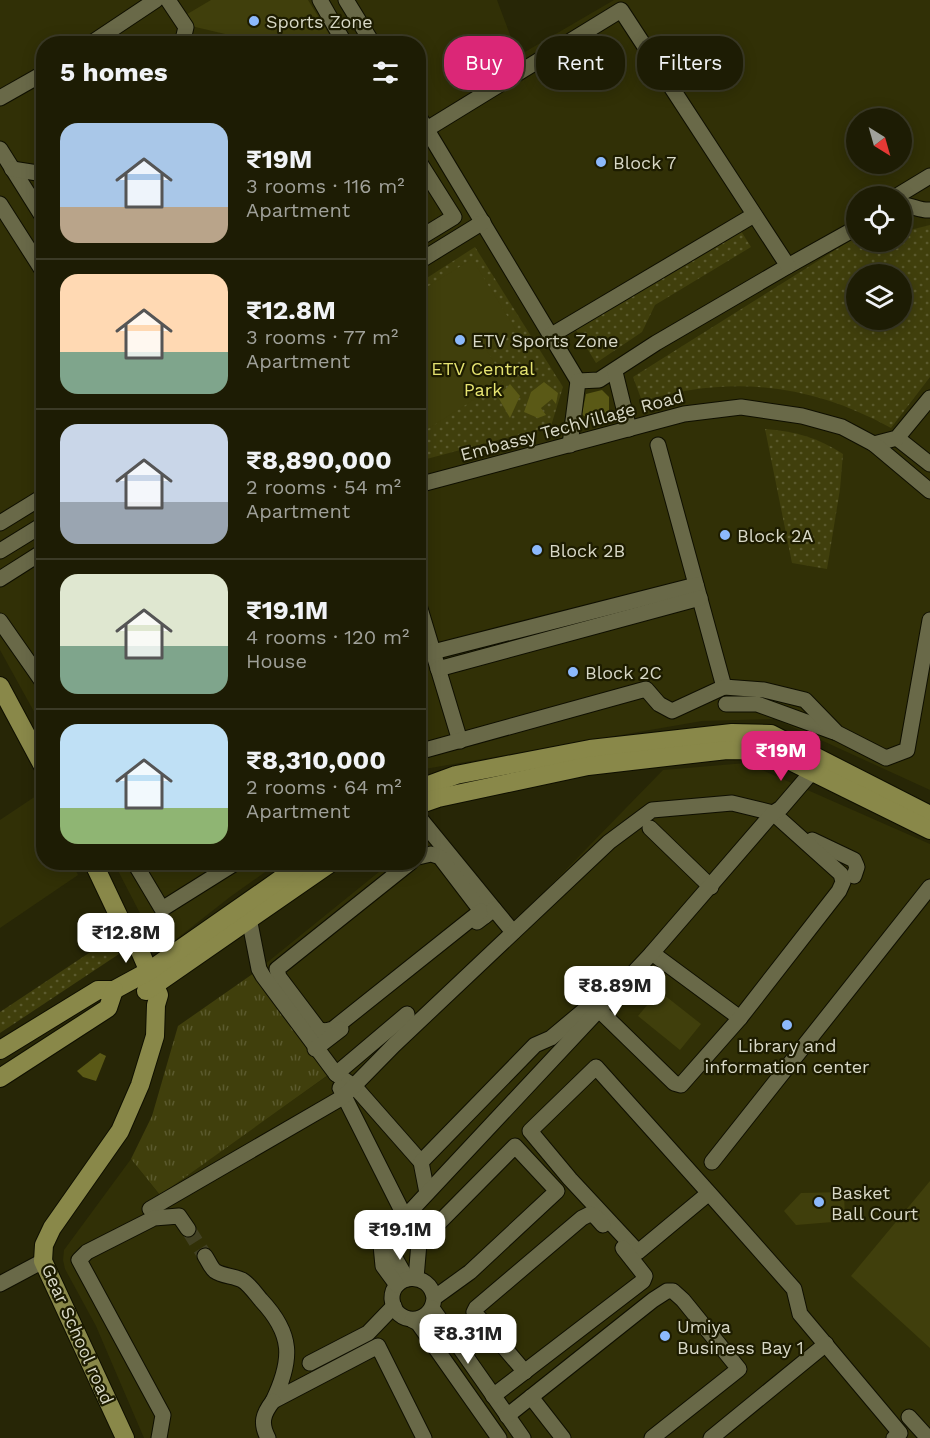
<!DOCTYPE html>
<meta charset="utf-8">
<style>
:root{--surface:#1d1c04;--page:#25250e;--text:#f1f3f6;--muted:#a0a19a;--line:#3b3a26;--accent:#db2777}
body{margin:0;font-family:"Work Sans",sans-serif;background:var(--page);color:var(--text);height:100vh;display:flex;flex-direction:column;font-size:22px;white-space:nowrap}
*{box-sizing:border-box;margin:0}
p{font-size:20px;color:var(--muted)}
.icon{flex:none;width:33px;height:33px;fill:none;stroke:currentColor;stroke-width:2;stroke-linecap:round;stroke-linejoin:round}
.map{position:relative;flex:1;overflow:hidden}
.sheet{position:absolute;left:36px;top:36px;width:390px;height:834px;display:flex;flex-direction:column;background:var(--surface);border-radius:24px;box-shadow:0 3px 15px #0003,0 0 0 2px var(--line)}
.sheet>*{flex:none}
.top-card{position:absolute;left:444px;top:36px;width:396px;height:54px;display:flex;gap:12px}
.needle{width:39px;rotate:143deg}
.buttons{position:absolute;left:846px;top:108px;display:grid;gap:12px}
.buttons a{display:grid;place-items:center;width:66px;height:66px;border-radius:50%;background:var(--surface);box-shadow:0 3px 15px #0003,0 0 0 2px var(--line);font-size:30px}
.price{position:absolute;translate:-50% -51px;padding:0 14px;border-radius:12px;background:#fff;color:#222;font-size:20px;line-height:39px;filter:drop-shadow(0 2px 3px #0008)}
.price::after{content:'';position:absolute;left:50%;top:36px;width:18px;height:14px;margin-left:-9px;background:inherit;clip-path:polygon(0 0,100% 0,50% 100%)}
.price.on{background:var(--accent);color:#fff}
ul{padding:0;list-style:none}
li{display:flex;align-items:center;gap:18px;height:150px;padding:0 24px}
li+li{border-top:2px solid var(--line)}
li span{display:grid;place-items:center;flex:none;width:168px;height:120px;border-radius:18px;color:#555}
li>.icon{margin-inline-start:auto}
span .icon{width:72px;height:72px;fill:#fffc;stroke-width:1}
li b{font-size:26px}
h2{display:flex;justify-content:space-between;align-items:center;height:72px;padding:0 24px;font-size:26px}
.chip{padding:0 21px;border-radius:24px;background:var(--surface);box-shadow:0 3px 15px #0003,0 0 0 2px var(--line);font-size:21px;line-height:54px}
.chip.on{background:var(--accent);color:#fff}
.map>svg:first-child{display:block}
.built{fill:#313006;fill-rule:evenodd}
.grass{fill:url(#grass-tufts)}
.park{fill:url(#park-dots);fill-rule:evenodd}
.garden{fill:#403f0c}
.water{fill:#5a5916}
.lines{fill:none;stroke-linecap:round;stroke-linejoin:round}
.minor-tunnel{stroke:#424123;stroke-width:15;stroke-dasharray:15 8;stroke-linecap:butt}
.minor-casing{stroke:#0f0f00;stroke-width:17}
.major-casing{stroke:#0f0f00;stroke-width:20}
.minor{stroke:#696948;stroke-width:15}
.major{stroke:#898849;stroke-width:18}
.poi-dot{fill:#8cb9fc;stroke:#1d1c00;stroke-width:2}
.labels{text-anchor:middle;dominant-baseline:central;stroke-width:4.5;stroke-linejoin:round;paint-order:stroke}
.poi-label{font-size:18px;fill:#d8d8c6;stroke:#1d1c00;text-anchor:start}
.park-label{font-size:18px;fill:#e6e471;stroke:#1d1c00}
.street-label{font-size:18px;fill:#d8d8c6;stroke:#1d1c00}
</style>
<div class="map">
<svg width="930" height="1438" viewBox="0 0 930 1438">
<defs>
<pattern id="grass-tufts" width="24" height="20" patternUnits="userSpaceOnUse" patternTransform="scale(1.5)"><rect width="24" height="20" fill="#403f0c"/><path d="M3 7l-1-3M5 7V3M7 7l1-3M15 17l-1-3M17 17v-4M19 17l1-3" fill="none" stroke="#5b5a2e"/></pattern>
<pattern id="park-dots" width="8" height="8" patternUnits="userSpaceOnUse" patternTransform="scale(1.5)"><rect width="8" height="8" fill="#403f0c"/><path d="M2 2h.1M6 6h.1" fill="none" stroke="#5b5a2e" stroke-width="1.8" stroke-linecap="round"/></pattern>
</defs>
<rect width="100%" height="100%" fill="#272606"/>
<g class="built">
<path d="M0 0H497L518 56 614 0H930V790L775 719 702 721 419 770 418 44H44L43 728 0 650ZM856 118H902V164H856ZM856 196H902V242H856ZM856 274H902V320H856Z"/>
<polygon points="746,763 930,844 930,1438 144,1438 96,1326 65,1269 63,1260 64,1250 131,1159 159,1194 327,1076 254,973 390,863 418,862 419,839 421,837 419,833 419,822 513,924 663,770"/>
<polygon points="39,794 43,804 44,862 72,863 78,875 0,928 0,820"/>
<polygon points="114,863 278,863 230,897 160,952"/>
</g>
<polygon class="grass" points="254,973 328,1075 160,1195 131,1159 152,1116 178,1026"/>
<g class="park">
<path d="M930 225V377L891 428C810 383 730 375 642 401L633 377 856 237V242H902V232ZM902 274V320H856V274Z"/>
<polygon points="741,231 751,247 655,305 642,332 596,363 576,330"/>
<polygon points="475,247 563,387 551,426 419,461 419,283"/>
<path d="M765 429C794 431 819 438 843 454L840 489 827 569 792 563Z"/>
<polygon points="110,939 119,954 0,1033 0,1012"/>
</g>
<g class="garden">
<polygon points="211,0 308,0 329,34 315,43 264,43 191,26 184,16"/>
<polygon points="472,259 516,330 486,349 505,380 426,430 419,418 419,292"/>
<polygon points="659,991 701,1024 680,1050 638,1016"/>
<polygon points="930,1181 930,1348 851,1276"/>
<polygon points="844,1192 845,1221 796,1225 784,1211 801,1193"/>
</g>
<g class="water">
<polygon points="544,382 558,393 556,404 552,399 541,408 546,415 538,418 524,412 531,392"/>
<polygon points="510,384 520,396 510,418 498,397"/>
<path d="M602 390 609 397V412C602 417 588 422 582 414L586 394Z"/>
<polygon points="100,1053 106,1056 96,1081 83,1077 77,1071"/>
</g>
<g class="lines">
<polyline class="minor-tunnel" points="188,1229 205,1256"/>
<g class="minor-casing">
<g id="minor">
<polyline points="168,0 186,27 182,44"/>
<polyline points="320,0 345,44"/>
<polyline points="346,0 373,44"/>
<polyline points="90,44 156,0"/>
<polyline points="0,98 44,73"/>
<polyline points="418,115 578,381 599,380 656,343 788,266 856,228"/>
<polyline points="427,129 621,10 788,266"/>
<polyline points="0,149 44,219"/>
<polyline points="418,160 454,217 418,239"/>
<polyline points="12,169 44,174"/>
<polyline points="897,196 930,176"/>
<polyline points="0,204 44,273"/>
<path d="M902 205C912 205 920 211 930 210"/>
<polyline points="418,262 483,222"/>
<polyline points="550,336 754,215"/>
<polyline points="615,372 629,429"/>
<polyline points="897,438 930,464"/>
<polyline points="874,444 897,438 930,398"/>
<polyline points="570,445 578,381"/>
<polyline points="658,445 724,687"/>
<polyline points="418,485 684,414 741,407 802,416 842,427 874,444 930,491"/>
<polyline points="0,523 44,496"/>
<polyline points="0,551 44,524"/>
<polyline points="0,579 44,551"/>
<polyline points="418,602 460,741"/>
<polyline points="0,621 44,684"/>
<polyline points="433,652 696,585"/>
<polyline points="438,669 700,598"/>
<polyline points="726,704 757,704 834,732"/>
<polyline points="418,752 646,689 659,704 672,711 724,687 764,690 805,700 837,733 886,758 907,750 930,620"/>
<polyline points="418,816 494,909 477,922"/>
<polyline points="650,828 711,887"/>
<polyline points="812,840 854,860 857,867 854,876"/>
<polyline points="418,857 431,854 440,857 485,916"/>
<polyline points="134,862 162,909 237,862"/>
<polyline points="411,862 277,969 279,977 319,1030 326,1031 333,1029 481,911"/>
<polyline points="494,909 513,932"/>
<polyline points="249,918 259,969 263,976 336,1074 355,1087 421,1162 427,1193"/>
<polyline points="652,953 740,1018"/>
<polyline points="315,1049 341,1029"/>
<polyline points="336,1074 407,1014"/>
<polyline points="340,1088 405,1217"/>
<polyline points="712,1162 930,887"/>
<polyline points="709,1193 596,1067 530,1131 570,1179 638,1252 709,1193 794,1289 800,1314 900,1433 894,1438"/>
<polyline points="150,1209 343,1097 394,1045 609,842 652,810 732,803 773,813 841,874 843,882 839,891 740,1018 681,1085 674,1083 599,1010 593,1006 588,1007 551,1038 535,1045 421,1162"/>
<polyline points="381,1245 395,1258 407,1279"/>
<path d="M205 1256C208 1260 211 1268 215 1271 222 1276 234 1276 242 1280 249 1284 256 1294 261 1300 293 1334 293 1359 273 1401L378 1346 424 1438"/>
<path d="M416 1278 419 1243 515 1146 557 1191 470 1272 434 1298C432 1326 394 1326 392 1299 391 1274 430 1270 434 1298"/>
<polyline points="0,1284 43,1261"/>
<polyline points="397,1285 383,1266 381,1245 405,1217 652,953 773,813 781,808 811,773"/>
<polyline points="432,1308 523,1438"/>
<polyline points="412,1320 418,1323 499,1438"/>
<polyline points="453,1339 480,1319"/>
<polyline points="310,1363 368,1333 394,1306"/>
<polyline points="525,1372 474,1312 476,1308 582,1218 590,1214 595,1216 603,1225"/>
<polyline points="493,1396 643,1281 645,1276 623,1248"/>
<polyline points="531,1397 563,1438"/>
<polyline points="507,1416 653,1300 667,1291 673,1291 683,1300 739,1369 652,1438"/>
<polyline points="909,1417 928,1438"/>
<polyline points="159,1438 163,1415 79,1260 87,1252 154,1218 179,1216 188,1229"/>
<path d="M268 1438C260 1423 263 1414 273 1401"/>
<polyline points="711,1438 826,1344"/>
</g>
</g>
<g class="major-casing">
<g id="major">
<polyline points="0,686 44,768"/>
<polyline points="418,789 456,775 590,749 732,733 771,734 930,815"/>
<polyline points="418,805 438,798 588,766 727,750 770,751 930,830"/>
<polyline points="93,862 121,921 121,932"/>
<polyline points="121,921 129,926 159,995 156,1005 155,1036 140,1085 120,1131 52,1228 44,1245 43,1261 125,1438"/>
<polyline points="146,991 332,862"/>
<polyline points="0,1050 98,990 114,990 149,971 305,862"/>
<polyline points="0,1078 108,1008 114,990"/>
</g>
</g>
<use href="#minor" class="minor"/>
<use href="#major" class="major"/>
</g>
<g class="poi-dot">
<circle cx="254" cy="21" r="6"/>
<circle cx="601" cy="162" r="6"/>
<circle cx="460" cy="340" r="6"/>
<circle cx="725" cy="535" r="6"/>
<circle cx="537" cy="550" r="6"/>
<circle cx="573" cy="672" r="6"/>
<circle cx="787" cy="1025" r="6"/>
<circle cx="819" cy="1202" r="6"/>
<circle cx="665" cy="1336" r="6"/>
</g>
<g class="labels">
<g class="poi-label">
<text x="266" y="21">Sports Zone</text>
<text x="613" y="162">Block 7</text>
<text x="472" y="340">ETV Sports Zone</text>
<text x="737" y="535">Block 2A</text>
<text x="549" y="550">Block 2B</text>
<text x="585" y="672">Block 2C</text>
<text x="787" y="1045" text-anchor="middle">Library and<tspan x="787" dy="21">information center</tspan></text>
<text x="831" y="1192">Basket<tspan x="831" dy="21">Ball Court</tspan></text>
<text x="677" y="1326">Umiya<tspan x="677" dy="21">Business Bay 1</tspan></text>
</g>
<g class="park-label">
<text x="483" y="368">ETV Central<tspan x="483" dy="21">Park</tspan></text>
</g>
<g class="street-label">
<text transform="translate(572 425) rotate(-15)">Embassy TechVillage Road</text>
<text transform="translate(78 1334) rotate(66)">Gear School road</text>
</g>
</g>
</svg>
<div class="buttons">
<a><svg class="needle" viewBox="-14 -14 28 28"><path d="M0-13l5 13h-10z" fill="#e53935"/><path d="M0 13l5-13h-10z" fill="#a0a19a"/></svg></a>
<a><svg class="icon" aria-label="locate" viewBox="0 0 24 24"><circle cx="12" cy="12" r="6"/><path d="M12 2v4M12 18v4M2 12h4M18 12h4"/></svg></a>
<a><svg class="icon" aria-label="layers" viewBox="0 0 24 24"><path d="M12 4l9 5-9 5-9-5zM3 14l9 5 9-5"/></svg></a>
</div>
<b class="price on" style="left:781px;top:782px">₹19M</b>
<b class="price" style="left:126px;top:964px">₹12.8M</b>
<b class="price" style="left:615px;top:1017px">₹8.89M</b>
<b class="price" style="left:400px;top:1261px">₹19.1M</b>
<b class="price" style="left:468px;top:1365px">₹8.31M</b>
<div class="top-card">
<a class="chip on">Buy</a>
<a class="chip">Rent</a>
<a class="chip">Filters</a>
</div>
<section class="sheet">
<h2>5 homes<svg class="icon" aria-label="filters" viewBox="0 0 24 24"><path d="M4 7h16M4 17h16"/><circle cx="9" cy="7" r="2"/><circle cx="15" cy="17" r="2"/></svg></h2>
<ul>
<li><span style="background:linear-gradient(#a9c7e8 70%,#b9a48a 0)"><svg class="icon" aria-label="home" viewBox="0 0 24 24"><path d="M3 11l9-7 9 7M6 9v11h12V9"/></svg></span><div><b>₹19M</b><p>3 rooms · 116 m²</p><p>Apartment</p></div></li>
<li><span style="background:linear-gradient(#ffd9b3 65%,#7fa58c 0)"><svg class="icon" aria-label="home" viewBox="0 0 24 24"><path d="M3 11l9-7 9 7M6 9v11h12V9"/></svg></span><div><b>₹12.8M</b><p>3 rooms · 77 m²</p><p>Apartment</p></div></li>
<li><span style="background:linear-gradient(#c9d6e8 65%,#9aa5b1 0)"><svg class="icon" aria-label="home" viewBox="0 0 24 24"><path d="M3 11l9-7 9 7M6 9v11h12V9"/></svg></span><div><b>₹8,890,000</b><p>2 rooms · 54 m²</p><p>Apartment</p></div></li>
<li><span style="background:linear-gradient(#dfe7d0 60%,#7fa58c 0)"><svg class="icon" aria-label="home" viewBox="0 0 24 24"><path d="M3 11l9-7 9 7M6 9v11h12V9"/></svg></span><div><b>₹19.1M</b><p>4 rooms · 120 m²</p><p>House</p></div></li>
<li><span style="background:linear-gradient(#bfe0f5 70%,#8fb573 0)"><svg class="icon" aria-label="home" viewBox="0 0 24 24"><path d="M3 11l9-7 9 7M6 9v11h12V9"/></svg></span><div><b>₹8,310,000</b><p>2 rooms · 64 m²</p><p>Apartment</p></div></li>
</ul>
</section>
</div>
